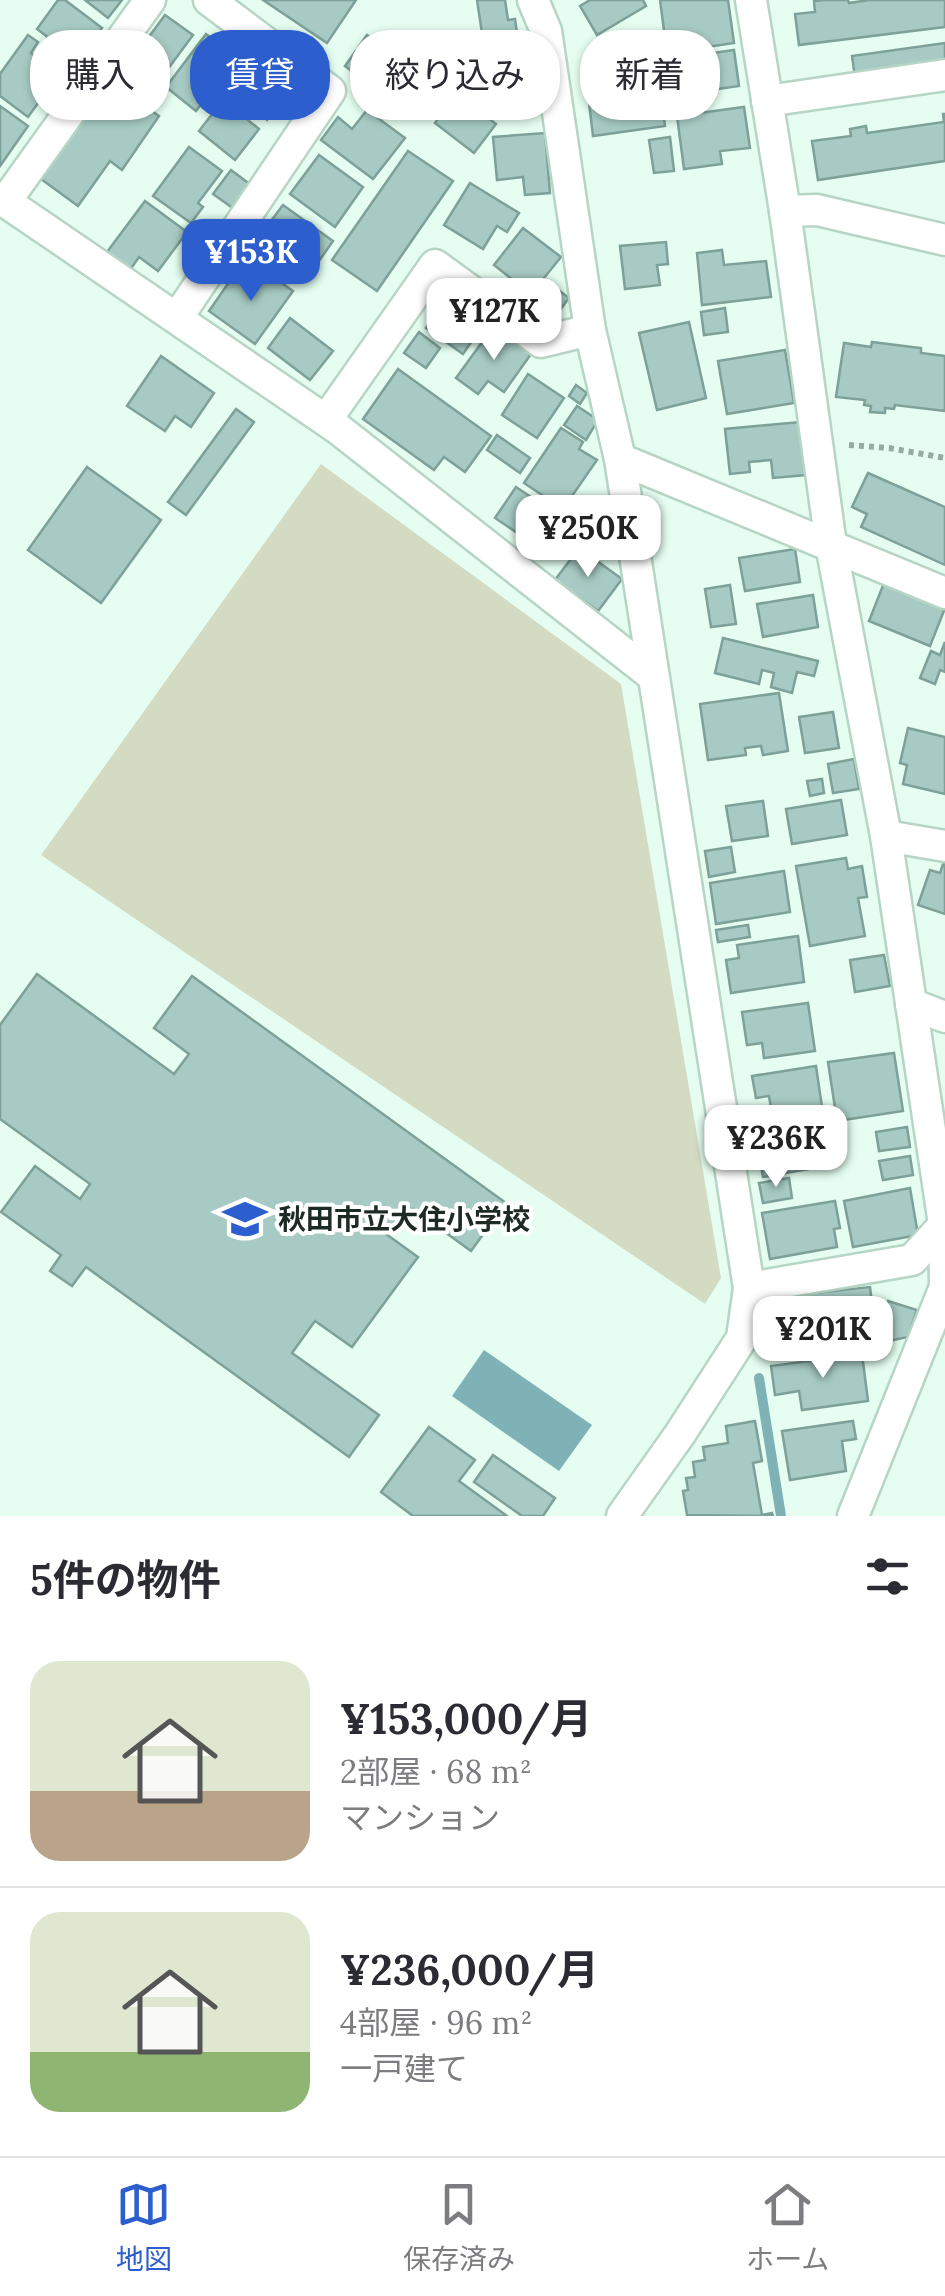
<!DOCTYPE html>
<html lang="ja">
<meta charset="utf-8">
<style>
:root{--surface:#fff;--page:#f2f2f3;--text:#2b2b33;--muted:#7c7c81;--line:#e1e1e2;--accent:#2d5ecd}
body{margin:0;font-family:Lora,"Noto Sans JP",serif;background:var(--page);color:var(--text);height:100vh;display:flex;flex-direction:column;font-size:38px;white-space:nowrap}
*{box-sizing:border-box;margin:0}
p{font-size:32px;color:var(--muted)}
.icon{flex:none;width:55px;height:55px;fill:none;stroke:currentColor;stroke-width:2;stroke-linecap:round;stroke-linejoin:round}
.map{position:relative;height:1516px;overflow:hidden}
.drawer{display:flex;flex-direction:column;background:var(--surface);flex:1}
.drawer>*{flex:none}
.hud{position:absolute;left:30px;top:30px;width:885px;height:90px;display:flex;gap:20px}
.price{position:absolute;translate:-50% -85px;padding:0 22px;border-radius:20px;background:#fff;color:#222;font-size:32px;line-height:65px;filter:drop-shadow(0 2px 5px #0008)}
.price::after{content:'';position:absolute;left:50%;top:60px;width:30px;height:22px;margin-left:-15px;background:inherit;clip-path:polygon(0 0,100% 0,50% 100%)}
.price.active{background:var(--accent);color:#fff}
ul{padding:0;list-style:none}
li{display:flex;align-items:center;gap:30px;height:250px;padding:0 30px}
li+li{border-top:2px solid var(--line)}
li span{display:grid;place-items:center;flex:none;width:280px;height:200px;border-radius:30px;color:#555}
li>.icon{margin-inline-start:auto}
span .icon{width:120px;height:120px;fill:#fffc;stroke-width:1}
li b{font-size:42px}
h2{display:flex;justify-content:space-between;align-items:center;height:120px;padding:0 30px;font-size:42px}
.chip{padding:0 35px;border-radius:40px;background:var(--surface);box-shadow:0 2px 8px #0004;font-size:35px;line-height:90px}
.chip.active{background:var(--accent);color:#fff}
.dock{display:flex;justify-content:space-around;align-items:center;height:140px;border-top:2px solid var(--line);background:var(--surface);font-size:28px;color:var(--muted)}
.dock a{display:grid;justify-items:center;gap:5px}
.dock .active{color:var(--accent)}
.map>svg:first-child{display:block}
.green{fill:#d3dbc3}
.water{fill:#7fb2b6}
.lines{fill:none;stroke-linecap:round;stroke-linejoin:round}
.stream{stroke:#7fb2b6;stroke-width:10}
.building{fill:#a7cbc4;stroke:#7da099;stroke-width:2.5}
.minor-casing{stroke:#b6d5c4;stroke-width:35}
.path{stroke:#96aaa0;stroke-width:6;stroke-dasharray:5 5;stroke-linecap:butt}
.minor{stroke:#fff;stroke-width:30}
.labels{text-anchor:middle;dominant-baseline:central;stroke-width:8;stroke-linejoin:round;paint-order:stroke}
.poi-label{font-size:28px;font-weight:bold;fill:#1e2a24;stroke:#fff;text-anchor:start}
</style>
<div class="map">
<svg width="945" height="1516" viewBox="0 0 945 1516">
<rect width="100%" height="100%" fill="#e5fef1"/>
<polygon class="green" points="321,464 621,684 721,1278 705,1304 41,855"/>
<polygon class="water" points="484,1350 592,1425 559,1471 452,1396"/>
<g class="lines">
<polyline class="stream" points="759,1378 781,1516"/>
</g>
<g class="building">
<polygon points="58,0 65,0 102,28 78,60 37,29"/>
<polygon points="85,0 122,0 108,18"/>
<polygon points="263,0 356,0 327,43"/>
<polygon points="477,0 505,0 508,20 515,19 522,68 488,73"/>
<polygon points="590,0 643,0 646,6 597,35 580,6"/>
<polygon points="660,0 728,0 734,43 667,53"/>
<polygon points="824,0 848,0 849,3 869,0 945,0 945,27 799,45 795,14 815,12 814,1"/>
<polygon points="165,15 193,35 159,81 131,61"/>
<polygon points="206,34 237,57 196,111 166,87"/>
<polygon points="28,35 38,42 31,53 59,74 28,117 0,96 0,74"/>
<polygon points="367,35 426,79 403,110 345,66"/>
<polygon points="945,43 945,65 855,77 852,56"/>
<polygon points="734,50 739,86 676,95 671,59"/>
<polygon points="255,52 295,83 267,120 227,87"/>
<polygon points="659,78 665,126 593,136 587,86"/>
<polygon points="109,81 159,116 122,170 110,161 78,206 41,179"/>
<polygon points="464,83 495,107 487,117 496,124 474,153 435,123"/>
<polygon points="223,100 259,129 235,160 199,131"/>
<polygon points="0,106 28,126 0,166"/>
<polygon points="744,107 750,148 720,151 722,164 684,169 677,116"/>
<polygon points="367,110 405,138 373,179 321,140 338,117 352,129"/>
<polygon points="943,114 945,114 945,161 818,180 812,141 851,136 850,129 866,126 867,133 944,122"/>
<polygon points="545,133 550,193 525,195 523,177 497,180 493,137"/>
<polygon points="670,137 674,171 654,173 649,140"/>
<polygon points="189,147 222,171 198,203 203,207 191,223 153,196"/>
<polygon points="408,151 453,181 377,291 332,260"/>
<polygon points="319,155 363,187 335,227 290,194"/>
<polygon points="231,170 251,185 234,209 213,194"/>
<polygon points="470,183 519,213 507,232 497,226 483,249 444,225"/>
<polygon points="145,201 187,232 158,271 139,257 130,270 107,252"/>
<polygon points="283,205 333,241 307,278 256,241"/>
<polygon points="523,228 561,257 531,294 494,265"/>
<polygon points="666,242 668,264 657,265 660,285 625,289 620,246"/>
<polygon points="722,250 724,265 766,261 771,297 702,305 697,253"/>
<polygon points="259,267 293,291 255,344 209,311 234,275 247,284"/>
<polygon points="549,283 569,298 554,318 534,303"/>
<polygon points="448,296 485,322 463,354 426,328"/>
<polygon points="725,308 728,332 704,335 701,312"/>
<polygon points="290,318 333,351 310,380 268,348"/>
<polygon points="689,322 706,398 657,410 639,333"/>
<polygon points="493,327 531,354 504,392 488,381 478,394 456,378"/>
<polygon points="419,332 440,348 426,368 404,353"/>
<polygon points="872,342 921,348 921,353 945,356 945,411 895,405 894,409 885,408 885,413 870,412 871,406 864,405 865,400 836,397 844,343 871,347"/>
<polygon points="785,350 794,403 727,414 718,361"/>
<polygon points="161,356 214,393 191,427 175,416 165,431 127,406"/>
<polygon points="398,369 491,436 465,472 444,457 434,470 363,419"/>
<polygon points="528,374 564,398 537,438 502,415"/>
<polygon points="576,385 587,393 580,404 569,396"/>
<polygon points="577,406 598,420 586,440 564,425"/>
<polygon points="236,409 254,422 186,515 168,502"/>
<polygon points="800,422 806,475 773,478 771,460 749,462 750,472 730,474 725,429"/>
<polygon points="561,428 583,442 579,449 597,460 563,509 524,483"/>
<polygon points="497,435 530,458 520,473 487,450"/>
<polygon points="87,467 161,520 101,603 28,550"/>
<polygon points="868,473 945,507 945,565 861,527 867,514 852,507"/>
<polygon points="516,487 559,516 538,547 495,518"/>
<polygon points="598,515 612,524 596,549 582,540"/>
<polygon points="579,548 622,579 598,611 555,580"/>
<polygon points="795,549 800,582 745,591 739,558"/>
<polygon points="884,583 945,608 930,646 869,621"/>
<polygon points="730,585 736,624 711,627 705,589"/>
<polygon points="813,595 818,627 763,637 757,604"/>
<polygon points="723,638 818,661 814,676 797,672 792,693 771,687 774,673 762,670 759,684 715,673"/>
<polygon points="945,642 945,672 940,670 935,684 920,678 931,651 940,655"/>
<polygon points="779,693 788,751 763,755 761,746 745,748 746,755 708,760 700,704"/>
<polygon points="833,712 839,748 805,753 799,717"/>
<polygon points="908,728 945,737 945,794 903,784 907,765 900,763"/>
<polygon points="854,759 859,789 833,793 828,764"/>
<polygon points="822,779 824,793 810,796 807,781"/>
<polygon points="841,800 847,835 792,844 786,809"/>
<polygon points="763,801 768,836 732,841 726,806"/>
<polygon points="731,847 735,872 709,877 705,851"/>
<polygon points="846,858 848,869 862,866 867,897 858,898 865,936 810,946 796,866"/>
<polygon points="945,858 945,914 918,905 930,870 940,873"/>
<polygon points="784,871 790,912 716,924 710,883"/>
<polygon points="748,925 750,937 718,942 716,930"/>
<polygon points="798,936 804,982 731,993 726,960 739,958 737,945"/>
<polygon points="884,955 890,986 855,992 850,960"/>
<polygon points="37,974 174,1074 189,1054 154,1028 192,976 506,1203 471,1251 413,1209 409,1214 404,1211 386,1234 418,1257 352,1347 315,1321 292,1353 379,1415 349,1457 86,1267 72,1286 50,1271 61,1255 1,1212 35,1166 80,1199 90,1184 0,1119 0,1025"/>
<polygon points="808,1003 815,1051 764,1058 762,1043 747,1045 742,1012"/>
<polygon points="894,1053 903,1111 837,1121 828,1062"/>
<polygon points="816,1066 822,1107 772,1114 769,1096 756,1098 752,1076"/>
<polygon points="907,1127 910,1147 879,1151 876,1132"/>
<polygon points="820,1132 826,1166 763,1177 757,1143"/>
<polygon points="910,1156 913,1175 883,1180 879,1161"/>
<polygon points="789,1178 792,1198 763,1203 759,1183"/>
<polygon points="910,1188 918,1235 853,1247 844,1201"/>
<polygon points="835,1201 840,1228 834,1229 837,1247 770,1259 762,1213"/>
<polygon points="870,1287 875,1328 857,1329 858,1340 792,1348 786,1296"/>
<polygon points="888,1301 917,1310 908,1337 874,1344"/>
<polygon points="862,1354 868,1401 802,1410 799,1391 775,1395 771,1366"/>
<polygon points="755,1421 762,1461 753,1463 762,1515 772,1513 773,1516 687,1515 683,1491 688,1490 686,1478 695,1477 693,1462 705,1460 703,1447 728,1443 726,1426"/>
<polygon points="853,1421 856,1439 842,1441 846,1471 790,1480 782,1431"/>
<polygon points="429,1427 475,1460 459,1481 507,1516 413,1516 381,1492"/>
<polygon points="493,1455 555,1498 543,1516 522,1516 474,1482"/>
</g>
<g class="lines">
<g class="minor-casing">
<g id="minor">
<polyline points="533,0 546,31 590,330 620,459 749,1288 742,1338 680,1434 622,1516"/>
<polyline points="751,0 785,211 831,545 886,836 944,1224 945,1287 853,1516"/>
<polyline points="767,101 945,75"/>
<polyline points="0,198 337,428 653,676"/>
<polyline points="5,202 150,0"/>
<polyline points="785,211 817,210 945,240"/>
<polyline points="177,318 330,91 209,0"/>
<polyline points="326,420 435,265 541,342 590,330"/>
<polyline points="620,459 945,593"/>
<polyline points="886,836 945,846"/>
<polyline points="911,1004 945,1017"/>
<polyline points="749,1288 912,1260 945,1224"/>
</g>
</g>
<polyline class="path" points="849,445 889,448 945,458"/>
<use href="#minor" class="minor"/>
</g>
<defs>
<g id="school-bare" transform="scale(3.45)"><path d="M0-5L7-2L0 1L-7-2ZM-4 1L0 2.5L4 1V4Q0 6-4 4Z" fill="#2d5ecd" stroke="#fff" stroke-width="2.5" paint-order="stroke"/></g>
</defs>
<g fill-rule="evenodd">
<use href="#school-bare" x="245" y="1219"/>
</g>
<g class="labels">
<g class="poi-label">
<text x="278" y="1219">秋田市立大住小学校</text>
</g>
</g>
</svg>
<b class="price active" style="left:251px;top:304px">¥153K</b>
<b class="price" style="left:494px;top:363px">¥127K</b>
<b class="price" style="left:588px;top:580px">¥250K</b>
<b class="price" style="left:776px;top:1190px">¥236K</b>
<b class="price" style="left:823px;top:1381px">¥201K</b>
<div class="hud">
<a class="chip">購入</a>
<a class="chip active">賃貸</a>
<a class="chip">絞り込み</a>
<a class="chip">新着</a>
</div>
</div>
<section class="drawer">
<h2>5件の物件<svg class="icon" aria-label="filters" viewBox="0 0 24 24"><path d="M4 7h16M4 17h16"/><circle cx="9" cy="7" r="2"/><circle cx="15" cy="17" r="2"/></svg></h2>
<ul>
<li><span style="background:linear-gradient(#dfe7d0 65%,#b9a48a 0)"><svg class="icon" aria-label="home" viewBox="0 0 24 24"><path d="M3 11l9-7 9 7M6 9v11h12V9"/></svg></span><div><b>¥153,000/月</b><p>2部屋 · 68 m²</p><p>マンション</p></div></li>
<li><span style="background:linear-gradient(#dfe7d0 70%,#8fb573 0)"><svg class="icon" aria-label="home" viewBox="0 0 24 24"><path d="M3 11l9-7 9 7M6 9v11h12V9"/></svg></span><div><b>¥236,000/月</b><p>4部屋 · 96 m²</p><p>一戸建て</p></div></li>
</ul>
</section>
<nav class="dock">
<a class="active"><svg class="icon" aria-label="map" viewBox="0 0 24 24"><path d="M3 6l6-2 6 2 6-2v14l-6 2-6-2-6 2zM9 4v14M15 6v14"/></svg>地図</a>
<a><svg class="icon" aria-label="saved" viewBox="0 0 24 24"><path d="M7 4h10v16l-5-4-5 4z"/></svg>保存済み</a>
<a><svg class="icon" aria-label="home" viewBox="0 0 24 24"><path d="M3 11l9-7 9 7M6 9v11h12V9"/></svg>ホーム</a>
</nav>
